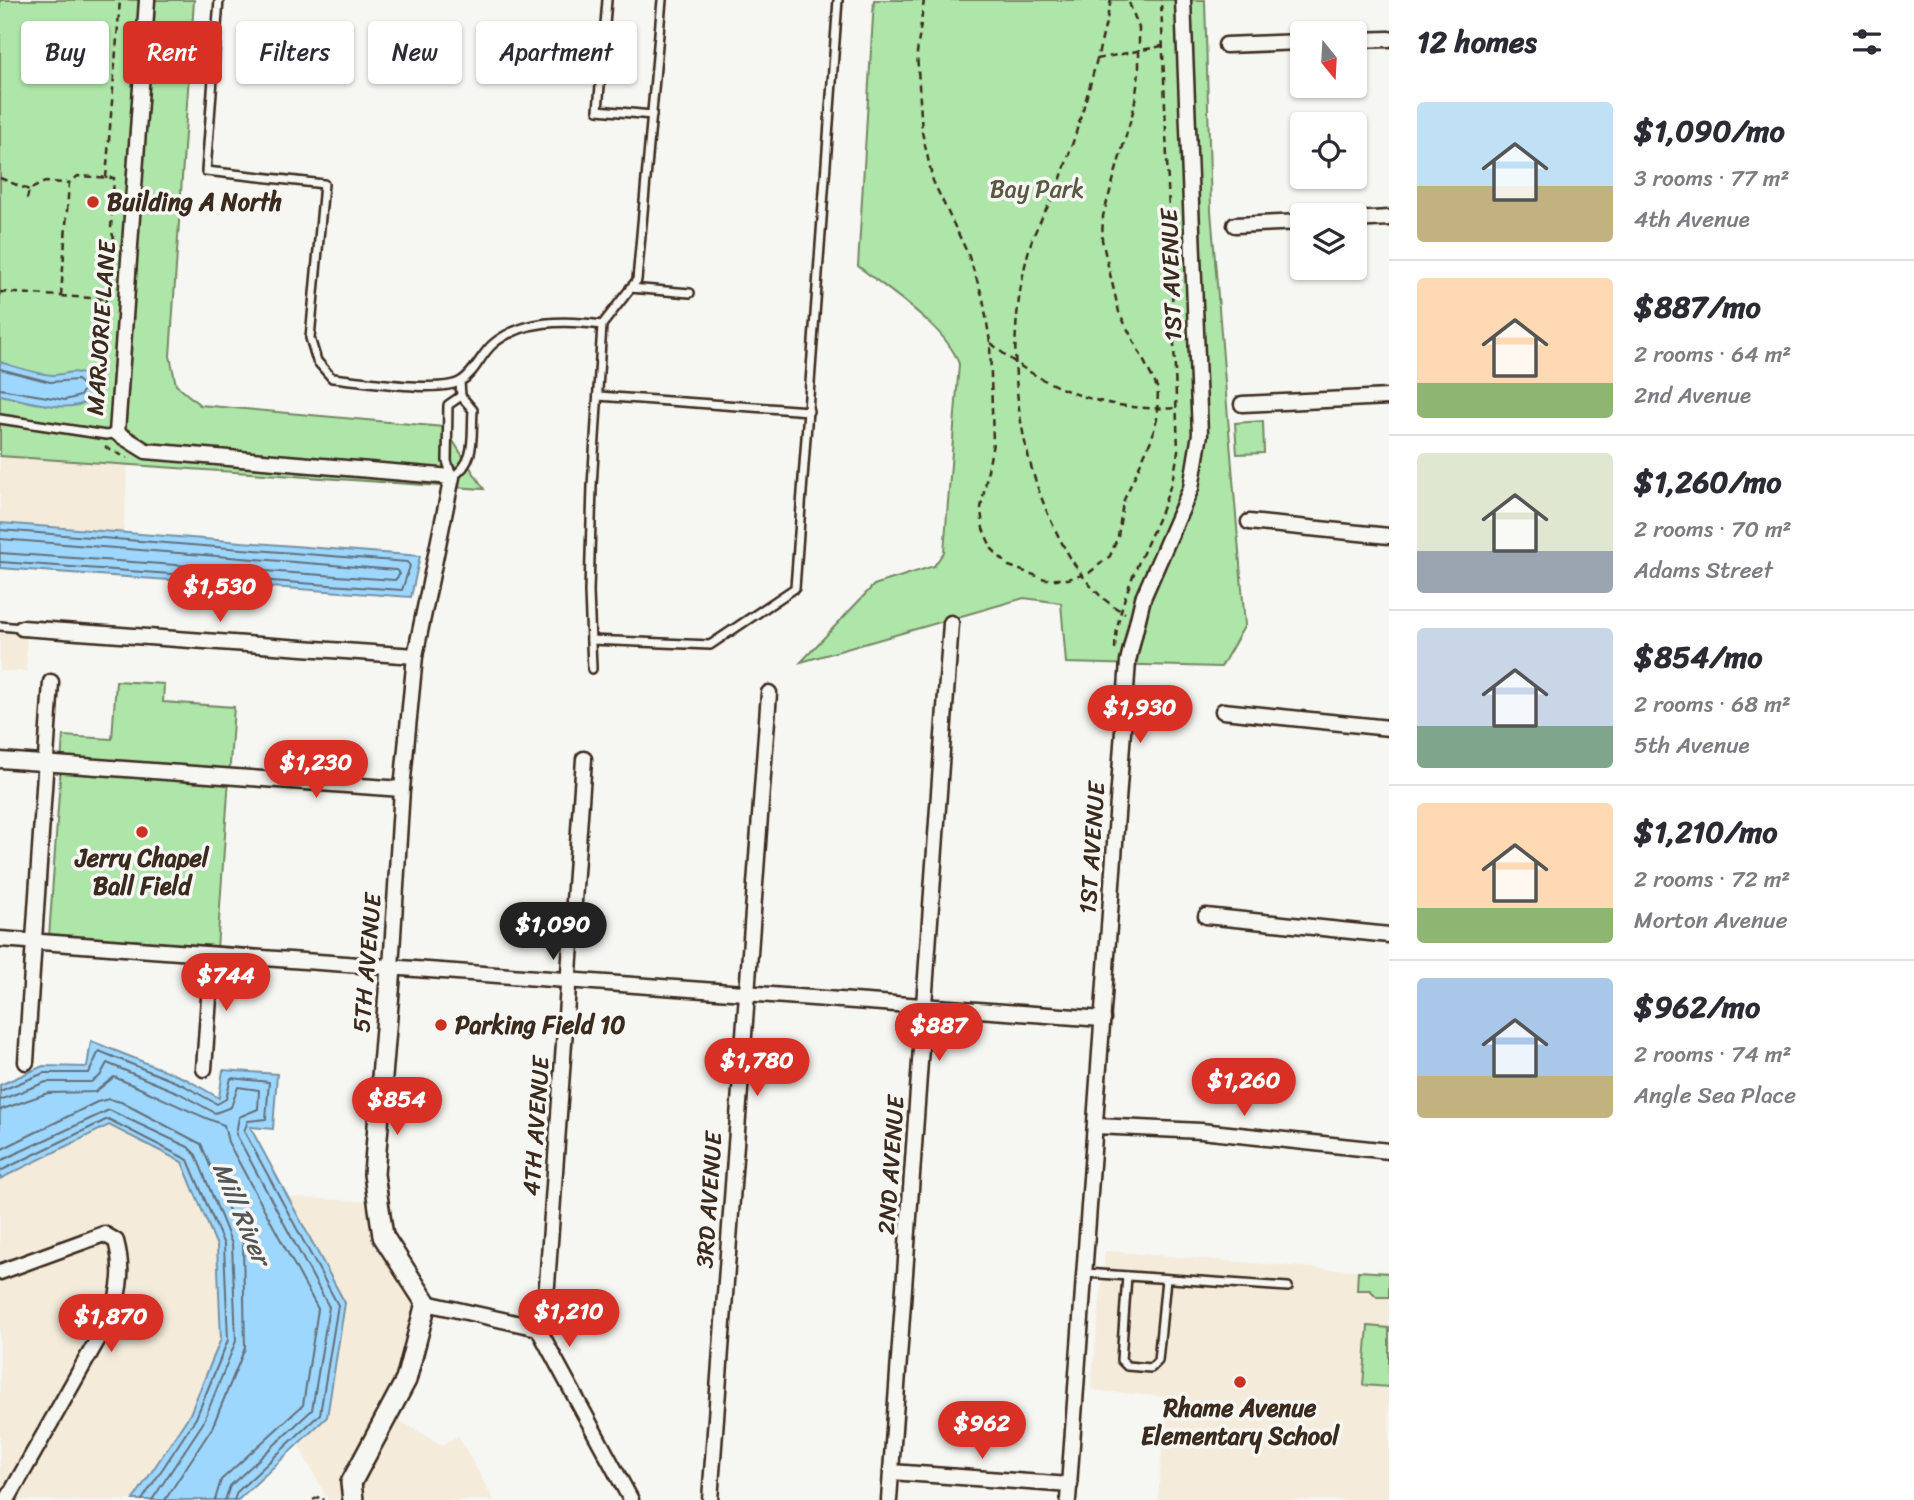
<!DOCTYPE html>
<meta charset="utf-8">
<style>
:root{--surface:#fff;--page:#f7f7f7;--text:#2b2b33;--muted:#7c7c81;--line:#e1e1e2;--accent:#d93025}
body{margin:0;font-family:Sriracha,sans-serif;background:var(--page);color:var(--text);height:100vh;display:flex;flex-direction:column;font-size:26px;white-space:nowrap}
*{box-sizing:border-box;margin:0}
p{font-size:23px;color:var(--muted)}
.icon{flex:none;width:38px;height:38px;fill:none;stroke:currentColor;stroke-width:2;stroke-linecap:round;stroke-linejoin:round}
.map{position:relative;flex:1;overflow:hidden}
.drawer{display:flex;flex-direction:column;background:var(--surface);width:525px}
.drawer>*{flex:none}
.top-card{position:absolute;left:21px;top:21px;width:665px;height:63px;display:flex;gap:14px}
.needle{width:46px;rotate:162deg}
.controls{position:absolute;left:1290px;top:21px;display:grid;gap:14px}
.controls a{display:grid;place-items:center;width:77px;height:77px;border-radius:7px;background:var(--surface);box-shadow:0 2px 5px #0004;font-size:35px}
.price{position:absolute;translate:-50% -60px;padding:0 16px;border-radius:24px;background:var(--accent);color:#fff;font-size:23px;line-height:46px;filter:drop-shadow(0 2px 4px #0008)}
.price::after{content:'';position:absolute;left:50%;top:42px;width:21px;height:16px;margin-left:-10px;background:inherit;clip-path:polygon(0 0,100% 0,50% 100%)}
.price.active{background:#222;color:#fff}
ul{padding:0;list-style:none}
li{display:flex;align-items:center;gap:21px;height:175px;padding:0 28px}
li+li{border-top:2px solid var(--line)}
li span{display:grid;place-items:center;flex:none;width:196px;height:140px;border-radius:7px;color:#555}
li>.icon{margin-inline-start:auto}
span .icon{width:84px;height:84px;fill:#fffc;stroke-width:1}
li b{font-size:30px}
h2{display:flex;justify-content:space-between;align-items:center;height:84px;padding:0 28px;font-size:30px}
.pill{padding:0 24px;border-radius:7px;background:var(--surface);box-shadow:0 2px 5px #0004;font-size:24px;line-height:63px}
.pill.active{background:var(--accent);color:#fff}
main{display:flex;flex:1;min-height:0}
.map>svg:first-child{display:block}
.built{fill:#f4ebda}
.green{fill:#aee5a9;stroke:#748864;stroke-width:2}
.water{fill:#9ed7fe;stroke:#7692a4;stroke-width:2}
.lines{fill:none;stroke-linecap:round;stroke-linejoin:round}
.shore{stroke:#636f78;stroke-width:2}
.lane-casing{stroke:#3b2a1e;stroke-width:12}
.street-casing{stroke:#3b2a1e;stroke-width:19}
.secondary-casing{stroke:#3b2a1e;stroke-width:24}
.path{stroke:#3b2a1e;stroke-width:2.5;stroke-dasharray:7 5;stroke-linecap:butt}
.lane{stroke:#f6f6f2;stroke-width:7}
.street{stroke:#f6f6f2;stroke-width:14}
.secondary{stroke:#f6f6f2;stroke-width:19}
.poi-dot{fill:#c8321e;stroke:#f6f6f2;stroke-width:2.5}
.labels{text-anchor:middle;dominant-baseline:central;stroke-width:7;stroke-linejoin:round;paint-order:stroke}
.park-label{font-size:24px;fill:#585941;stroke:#f6f6f2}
.poi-label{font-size:24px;font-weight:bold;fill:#3b2a1e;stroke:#f6f6f2;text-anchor:start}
.street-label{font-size:24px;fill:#3b2a1e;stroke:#f6f6f2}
.water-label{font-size:26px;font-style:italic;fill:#545556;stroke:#f6f6f2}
</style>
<main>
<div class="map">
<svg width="1389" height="1500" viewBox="0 0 1389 1500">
<rect width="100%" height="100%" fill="#f6f6f2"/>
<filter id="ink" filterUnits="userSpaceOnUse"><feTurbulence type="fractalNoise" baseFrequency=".0143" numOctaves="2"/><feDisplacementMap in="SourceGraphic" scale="14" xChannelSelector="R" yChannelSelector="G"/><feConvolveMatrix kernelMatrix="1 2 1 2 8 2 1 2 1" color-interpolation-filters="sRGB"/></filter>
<g filter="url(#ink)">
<g class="built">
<polygon points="0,456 128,464 123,535 0,523"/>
<polygon points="0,624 27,625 26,671 0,671"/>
<polygon points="109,1125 182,1162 217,1246 221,1339 190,1414 133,1500 0,1500 0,1179"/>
<polygon points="287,1197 377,1202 418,1288 418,1326 388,1414 442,1445 458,1436 494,1500 328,1500 299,1446 327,1417"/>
<polygon points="1105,1251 1326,1269 1389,1271 1389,1500 1158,1500 1166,1397 1091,1390"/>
</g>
<g class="green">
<polygon points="0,0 194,0 170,356 176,385 200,405 444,427 484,489 0,456"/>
<path d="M874 0H1205L1211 211 1245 625 1221 667 1066 663 1061 603 1024 598 801 662 874 585 934 566 944 552 959 364C946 326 890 292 858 266Z"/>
<polygon points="1263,421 1264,453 1237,454 1235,423"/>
<polygon points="116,681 164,684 163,702 234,707 217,949 49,937 63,736 112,739"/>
<polygon points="1358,1271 1389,1273 1389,1297 1377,1297 1370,1290 1357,1290"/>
<polygon points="1368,1326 1389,1328 1389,1387 1363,1385"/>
</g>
<g class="water">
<path d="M0 362C16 367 35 374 53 375 64 375 74 369 84 375 89 378 92 382 92 388 93 423 17 398 0 395Z"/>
<polygon points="0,523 420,556 411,597 0,568"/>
<polygon points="91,1041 186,1079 219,1098 223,1070 277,1074 273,1129 250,1127 345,1303 327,1417 238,1500 133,1500 190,1414 221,1339 217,1246 182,1162 109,1125 0,1179 0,1085 43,1066 87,1067"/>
</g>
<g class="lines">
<g class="shore">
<polyline points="0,369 50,382 77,380 85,387 80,396 65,400 0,389"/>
<polyline points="0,530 407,562 410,566 402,590 0,562"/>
<polyline points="0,539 396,570 400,574 395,580 0,553"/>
<polyline points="0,1091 44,1073 89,1073 99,1051 183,1085 217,1104 226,1099 231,1078 269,1082 266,1119 248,1121 244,1131 338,1305 320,1414 237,1492 234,1500"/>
<polyline points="0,1100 46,1082 91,1082 100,1076 107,1063 179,1093 215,1113 231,1107 238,1087 259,1090 258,1109 239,1117 236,1134 329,1307 312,1410 230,1486 225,1500"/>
<path d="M0 1110 48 1093 95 1092 114 1077C151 1092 188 1112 224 1125L228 1142 318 1309 303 1405 221 1480 215 1500"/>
<polyline points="0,1150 97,1102 109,1099 121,1102 201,1144 243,1244 245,1348 212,1428 165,1500"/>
<polyline points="0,1161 109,1110 188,1147 196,1155 232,1244 236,1341 203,1423 152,1500"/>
<polyline points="0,1171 108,1119 188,1160 224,1245 228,1340 196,1418 142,1500"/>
</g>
<g class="lane-casing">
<g id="lane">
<path d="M219 0 206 171 324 184 310 338 317 361 332 378C359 380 440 394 461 381 475 373 481 354 493 344 523 319 565 320 602 325"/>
<polyline points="607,0 598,110 652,115"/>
<polyline points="630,288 690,293"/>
<path d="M460 382 461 396 473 410C471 437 477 462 452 477L447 461 448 405 461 396"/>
<polyline points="598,396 809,411"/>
<polyline points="0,419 106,435 117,433"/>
<polyline points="0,626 22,628"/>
<polyline points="591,640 710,645 795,588 838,0"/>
<polyline points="592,669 589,592 592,486 602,325 637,280 662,0"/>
<polyline points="1085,1273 1288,1287"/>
<polyline points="1127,1276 1121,1360 1127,1366 1151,1368 1158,1361 1166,1279"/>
</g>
</g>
<g class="street-casing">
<g id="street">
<polyline points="147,0 117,433 146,451 452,477 415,656 402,789 391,968"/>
<polyline points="1354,40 1389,39"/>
<polyline points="1226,45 1302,42"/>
<polyline points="1354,220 1389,218"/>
<polyline points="1235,225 1302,222"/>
<polyline points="1242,404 1389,397"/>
<polyline points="1249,522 1389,536"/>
<polyline points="22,628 415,656"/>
<polyline points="1223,711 1389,728"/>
<polyline points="0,760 402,789"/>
<polyline points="1206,916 1389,935"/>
<polyline points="0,939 1103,1019"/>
<polyline points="26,1062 51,682"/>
<polyline points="204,1069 212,955"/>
<polyline points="1096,1126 1201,1131 1389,1151"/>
<path d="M0 1272 104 1234 116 1241C123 1267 121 1288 112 1314L7 1500"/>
<polyline points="426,1303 538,1328 631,1500"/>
<polyline points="538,1328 547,1285 584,759"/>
<polyline points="891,1472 1070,1485"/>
<polyline points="710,1500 769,693"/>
<polyline points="889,1500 951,623"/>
<polyline points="1068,1500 1128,661 1143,598 1191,488 1200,434 1183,0"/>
</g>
</g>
<g class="secondary-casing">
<polyline id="secondary" points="353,1500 351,1483 406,1380 426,1303 383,1236 374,1174 391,968"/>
</g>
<g class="path">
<polyline points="924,0 917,53 922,132 933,181 968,254 983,298 990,342 993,443 981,508 983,529 992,549 1009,566 1045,579 1068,579 1089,573 1110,556 1118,536 1123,502 1152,438 1157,418 1158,389 1119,312 1102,240 1103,216 1134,108 1139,72 1139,28 1128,0"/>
<path d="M1111 0C1098 60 1081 120 1061 178 1053 201 1037 222 1030 246 1004 337 1013 440 1053 525 1069 559 1091 596 1125 613"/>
<polyline points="1097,59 1162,46"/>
<polyline points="0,178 29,190"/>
<polyline points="106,178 120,0"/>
<polyline points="27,199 29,190 45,182 69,183"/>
<polyline points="0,292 106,299 111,277"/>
<polyline points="61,296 69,183 78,176 114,178 111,229 114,239"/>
<polyline points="104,315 106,299"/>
<polyline points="103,331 108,343"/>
<path d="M991 343C1042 389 1107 412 1177 408"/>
<polyline points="105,447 127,458"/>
<path d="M1115 649C1118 577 1170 521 1178 450L1161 0"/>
<polyline points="313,1500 321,1496 324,1500"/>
</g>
<use href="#lane" class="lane"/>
<use href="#street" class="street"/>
<use href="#secondary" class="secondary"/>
</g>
</g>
<g class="poi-dot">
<circle cx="93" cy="202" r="7"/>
<circle cx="142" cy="832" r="7"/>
<circle cx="441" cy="1025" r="7"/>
<circle cx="1240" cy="1382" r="7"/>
</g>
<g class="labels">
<g class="park-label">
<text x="1037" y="189">Bay Park</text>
</g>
<g class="poi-label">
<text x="107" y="202">Building A North</text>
<text x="142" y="858" text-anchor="middle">Jerry Chapel<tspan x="142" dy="28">Ball Field</tspan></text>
<text x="455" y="1025">Parking Field 10</text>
<text x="1240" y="1408" text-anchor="middle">Rhame Avenue<tspan x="1240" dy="28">Elementary School</tspan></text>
</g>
<g class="street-label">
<text transform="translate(1171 275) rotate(-92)">1ST AVENUE</text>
<text transform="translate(101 328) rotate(-86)">MARJORIE LANE</text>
<text transform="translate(1092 848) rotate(-86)">1ST AVENUE</text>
<text transform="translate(367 963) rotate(-85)">5TH AVENUE</text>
<text transform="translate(536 1126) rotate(-86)">4TH AVENUE</text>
<text transform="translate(891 1165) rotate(-86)">2ND AVENUE</text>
<text transform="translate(709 1200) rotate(-86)">3RD AVENUE</text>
</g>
<g class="water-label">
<text transform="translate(242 1213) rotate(67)">Mill River</text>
</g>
</g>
</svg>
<div class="controls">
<a><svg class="needle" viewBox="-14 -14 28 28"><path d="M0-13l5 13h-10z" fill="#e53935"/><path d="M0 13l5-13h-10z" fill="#7c7c81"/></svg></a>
<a><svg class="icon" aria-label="locate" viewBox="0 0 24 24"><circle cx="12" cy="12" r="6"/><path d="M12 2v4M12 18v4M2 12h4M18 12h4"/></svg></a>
<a><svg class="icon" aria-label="layers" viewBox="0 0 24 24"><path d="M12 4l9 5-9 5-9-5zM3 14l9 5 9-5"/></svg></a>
</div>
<b class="price" style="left:220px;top:624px">$1,530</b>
<b class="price" style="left:1140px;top:745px">$1,930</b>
<b class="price" style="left:316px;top:800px">$1,230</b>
<b class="price active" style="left:553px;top:962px">$1,090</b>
<b class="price" style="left:226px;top:1013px">$744</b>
<b class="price" style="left:939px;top:1063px">$887</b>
<b class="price" style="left:757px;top:1098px">$1,780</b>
<b class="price" style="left:1244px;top:1118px">$1,260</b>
<b class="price" style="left:397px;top:1137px">$854</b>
<b class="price" style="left:569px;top:1349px">$1,210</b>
<b class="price" style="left:111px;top:1354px">$1,870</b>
<b class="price" style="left:982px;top:1461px">$962</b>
<div class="top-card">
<a class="pill">Buy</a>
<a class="pill active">Rent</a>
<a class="pill">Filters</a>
<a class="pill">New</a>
<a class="pill">Apartment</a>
</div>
</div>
<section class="drawer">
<h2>12 homes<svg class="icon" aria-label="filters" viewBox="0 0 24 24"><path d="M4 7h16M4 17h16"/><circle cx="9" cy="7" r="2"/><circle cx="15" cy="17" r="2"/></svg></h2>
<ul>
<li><span style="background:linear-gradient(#bfe0f5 60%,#c2b280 0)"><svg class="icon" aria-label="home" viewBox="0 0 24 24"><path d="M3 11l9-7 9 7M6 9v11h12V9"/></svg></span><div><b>$1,090/mo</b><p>3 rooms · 77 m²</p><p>4th Avenue</p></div></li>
<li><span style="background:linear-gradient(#ffd9b3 75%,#8fb573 0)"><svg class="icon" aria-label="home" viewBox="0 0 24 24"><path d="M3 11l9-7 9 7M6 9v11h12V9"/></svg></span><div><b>$887/mo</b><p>2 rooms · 64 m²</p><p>2nd Avenue</p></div></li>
<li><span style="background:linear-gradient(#dfe7d0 70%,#9aa5b1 0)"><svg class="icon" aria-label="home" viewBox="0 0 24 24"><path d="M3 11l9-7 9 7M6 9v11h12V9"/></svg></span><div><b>$1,260/mo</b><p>2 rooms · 70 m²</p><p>Adams Street</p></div></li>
<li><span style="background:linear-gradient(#c9d6e8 70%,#7fa58c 0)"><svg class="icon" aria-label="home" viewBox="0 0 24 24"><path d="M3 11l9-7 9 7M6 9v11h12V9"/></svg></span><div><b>$854/mo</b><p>2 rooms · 68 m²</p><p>5th Avenue</p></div></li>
<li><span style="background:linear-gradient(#ffd9b3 75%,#8fb573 0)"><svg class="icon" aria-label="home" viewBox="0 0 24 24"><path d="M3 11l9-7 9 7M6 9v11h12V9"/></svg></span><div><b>$1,210/mo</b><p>2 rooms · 72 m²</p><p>Morton Avenue</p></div></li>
<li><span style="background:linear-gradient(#a9c7e8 70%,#c2b280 0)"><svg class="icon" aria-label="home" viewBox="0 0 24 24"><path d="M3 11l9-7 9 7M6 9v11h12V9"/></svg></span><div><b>$962/mo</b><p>2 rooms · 74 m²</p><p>Angle Sea Place</p></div></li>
</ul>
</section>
</main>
